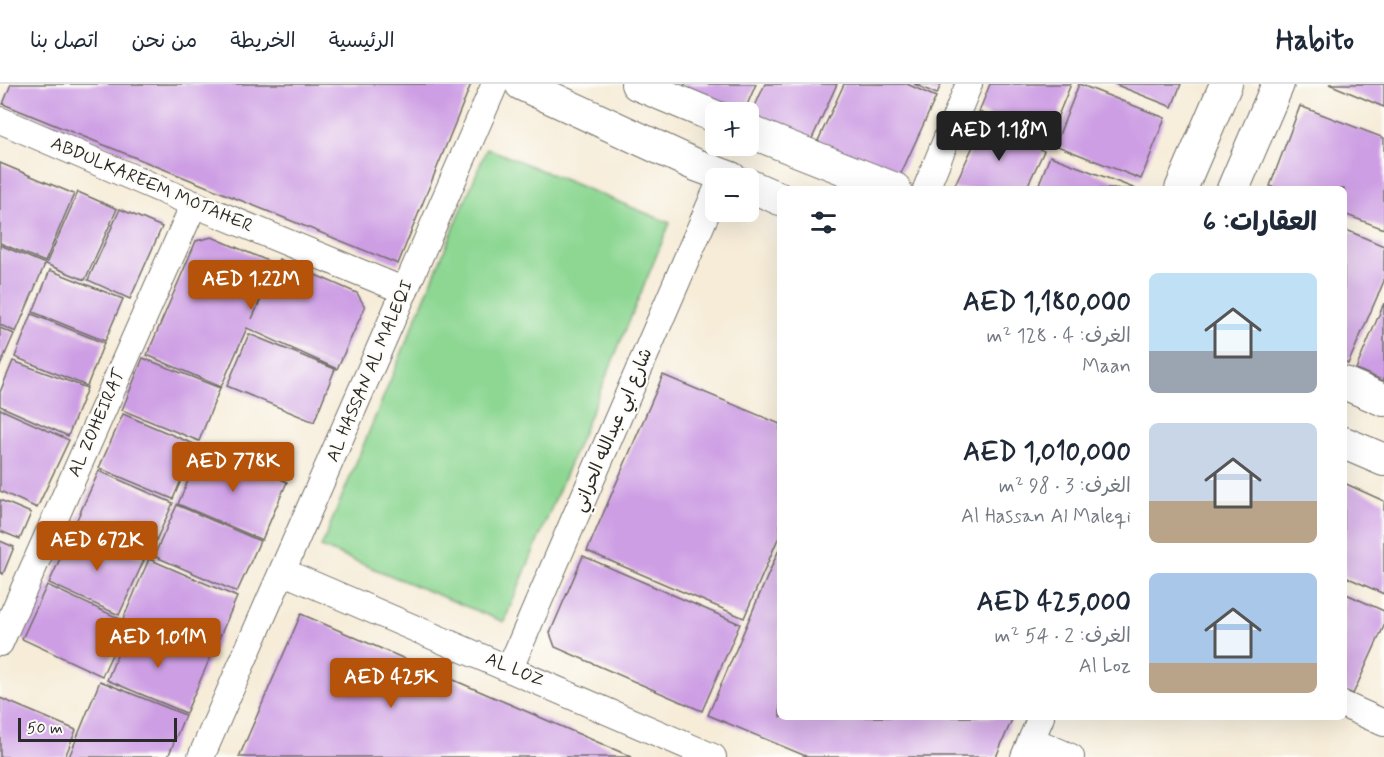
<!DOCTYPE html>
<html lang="ar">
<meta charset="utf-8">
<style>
:root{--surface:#fff;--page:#f6f6f7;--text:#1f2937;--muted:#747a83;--line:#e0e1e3;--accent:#b45309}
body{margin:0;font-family:Mynerve,"Playpen Sans Arabic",sans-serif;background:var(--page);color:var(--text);direction:rtl;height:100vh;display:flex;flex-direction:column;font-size:22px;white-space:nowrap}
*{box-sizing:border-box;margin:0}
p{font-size:20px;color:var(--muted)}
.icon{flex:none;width:33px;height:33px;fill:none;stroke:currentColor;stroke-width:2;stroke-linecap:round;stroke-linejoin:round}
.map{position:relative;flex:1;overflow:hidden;direction:ltr}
.details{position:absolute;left:777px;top:102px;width:570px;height:534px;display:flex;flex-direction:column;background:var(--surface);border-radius:9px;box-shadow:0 6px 24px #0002;direction:rtl}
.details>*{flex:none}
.fabs{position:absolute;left:705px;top:18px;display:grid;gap:12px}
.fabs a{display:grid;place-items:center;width:54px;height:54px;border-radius:9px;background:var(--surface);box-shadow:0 6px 24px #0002;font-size:30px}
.scale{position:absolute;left:18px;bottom:15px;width:159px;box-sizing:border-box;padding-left:6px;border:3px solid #2b2b2b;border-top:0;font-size:16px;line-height:21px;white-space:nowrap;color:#2b2b2b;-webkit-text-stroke:4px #fdfcf7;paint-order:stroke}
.price{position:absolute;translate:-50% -51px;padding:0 14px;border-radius:6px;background:var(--accent);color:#fff;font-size:20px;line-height:39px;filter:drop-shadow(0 2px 3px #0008)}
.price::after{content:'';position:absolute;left:50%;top:36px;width:18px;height:14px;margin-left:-9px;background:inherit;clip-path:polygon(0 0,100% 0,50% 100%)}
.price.selected{background:#222;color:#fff}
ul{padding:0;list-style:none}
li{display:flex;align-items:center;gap:18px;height:150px;padding:0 30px}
li span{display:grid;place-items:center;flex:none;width:168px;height:120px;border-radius:9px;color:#555}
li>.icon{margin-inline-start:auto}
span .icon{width:72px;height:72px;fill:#fffc;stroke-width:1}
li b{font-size:26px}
h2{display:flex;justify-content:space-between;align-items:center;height:72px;padding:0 30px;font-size:26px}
header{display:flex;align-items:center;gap:36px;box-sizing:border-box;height:84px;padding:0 30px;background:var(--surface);border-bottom:2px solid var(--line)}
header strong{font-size:28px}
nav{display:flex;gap:33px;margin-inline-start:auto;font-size:21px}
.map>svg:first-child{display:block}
.park{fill:#8dd793;stroke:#5c815f;stroke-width:1.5}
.building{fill:#cd9ee4}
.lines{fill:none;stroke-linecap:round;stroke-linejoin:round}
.minor-casing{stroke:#726f68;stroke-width:28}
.tertiary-casing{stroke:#726f68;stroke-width:34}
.minor{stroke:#fff;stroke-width:26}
.tertiary{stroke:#fff;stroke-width:32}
.labels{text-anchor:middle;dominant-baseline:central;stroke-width:4.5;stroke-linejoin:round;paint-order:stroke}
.street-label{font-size:18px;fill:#2b2b2b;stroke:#fdfcf7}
</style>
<header>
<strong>Habito</strong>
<nav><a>الرئيسية</a><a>الخريطة</a><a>من نحن</a><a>اتصل بنا</a></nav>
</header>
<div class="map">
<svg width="1384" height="673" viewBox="0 0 1384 673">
<rect width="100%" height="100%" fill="#fdfcf7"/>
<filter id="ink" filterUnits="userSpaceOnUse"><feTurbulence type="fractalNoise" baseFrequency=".0167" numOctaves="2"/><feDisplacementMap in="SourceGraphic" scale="12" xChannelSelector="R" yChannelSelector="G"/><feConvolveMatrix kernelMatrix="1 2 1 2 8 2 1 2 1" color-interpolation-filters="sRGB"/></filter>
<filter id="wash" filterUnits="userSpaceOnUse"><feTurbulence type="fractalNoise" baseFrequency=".008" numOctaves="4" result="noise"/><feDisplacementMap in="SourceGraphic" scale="24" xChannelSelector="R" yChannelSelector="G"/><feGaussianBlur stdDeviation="1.35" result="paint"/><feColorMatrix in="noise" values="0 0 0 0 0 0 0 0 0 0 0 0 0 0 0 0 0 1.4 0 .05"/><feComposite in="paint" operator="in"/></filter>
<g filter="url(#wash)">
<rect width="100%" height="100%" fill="#f6ecd8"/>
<polygon class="park" points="487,64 670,139 504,538 321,463"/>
<g id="blocks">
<g class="building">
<polygon points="11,0 471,0 398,180 3,20"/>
<polygon points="685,0 756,0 744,28 683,3"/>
<polygon points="765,0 837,0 810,59 750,33"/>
<polygon points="844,0 907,0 936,13 898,96 817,59"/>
<polygon points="914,0 941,0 937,10"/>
<polygon points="990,0 1071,0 1048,56 979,28"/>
<polygon points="1079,0 1165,34 1141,95 1055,61"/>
<polygon points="1114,0 1181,0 1172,23"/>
<polygon points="1329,0 1384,0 1384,23"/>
<polygon points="1300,22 1384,54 1384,145 1344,130 1344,105 1278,105 1270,102"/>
<polygon points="984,39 1044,67 1026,105 953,105"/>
<polygon points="1050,72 1136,105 1037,105"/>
<polygon points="0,79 74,110 45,178 0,159"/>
<polygon points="78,108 117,125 85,196 46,180"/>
<polygon points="120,125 162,143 130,215 88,196"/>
<polygon points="1344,145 1384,162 1384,197 1348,280 1344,278"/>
<polygon points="212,153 275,180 252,235 279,175 357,209 365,223 337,285 247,244 221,303 147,271 196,157"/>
<polygon points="0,161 45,180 16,248 0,241"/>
<polygon points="50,186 123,215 105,257 33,228"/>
<polygon points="1384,219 1384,297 1356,285"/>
<polygon points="32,230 104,259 87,302 15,273"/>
<polygon points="0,244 14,250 0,282"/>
<polygon points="249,250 335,285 314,338 227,302"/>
<polygon points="143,274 220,304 199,357 122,326"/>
<polygon points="13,277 87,304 68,352 0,322 0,308"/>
<polygon points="663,291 780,340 780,450 744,534 587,467"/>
<polygon points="0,325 69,356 37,424 0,407"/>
<polygon points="123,330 196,361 173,415 99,384"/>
<polygon points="203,362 287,398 262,456 178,420"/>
<polygon points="99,387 173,419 148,474 74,442"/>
<polygon points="1344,399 1384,417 1384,510 1344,492"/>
<polygon points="0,416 31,429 20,455 0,447"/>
<polygon points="177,421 260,457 237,508 154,472"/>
<polygon points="74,444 144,476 119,531 49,499"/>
<polygon points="0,457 14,463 3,490 0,488"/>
<polygon points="780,463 780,633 1013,633 996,673 808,673 708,631"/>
<polygon points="583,472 740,540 702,627 555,563 550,549"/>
<polygon points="149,475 237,513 211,573 123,535"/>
<polygon points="47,501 127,538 102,592 22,555"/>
<polygon points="1344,509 1384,527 1384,542 1353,610 1344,606"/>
<polygon points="301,530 632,673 239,673"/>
<polygon points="130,540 210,574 186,629 107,596"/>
<polygon points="100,597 185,631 168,673 69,673"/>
<polygon points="0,614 76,646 65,673 0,673"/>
</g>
</g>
</g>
<g filter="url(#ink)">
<use href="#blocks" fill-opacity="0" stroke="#726f68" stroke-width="1.5"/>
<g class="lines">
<g class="minor-casing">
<g id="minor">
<polyline points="0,36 194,120 405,207"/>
<polyline points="926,105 969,0"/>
<polyline points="284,488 713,673"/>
<polyline points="0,559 194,120"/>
<polyline points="510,584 716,107"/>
<polyline points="1344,621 1384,639"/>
<polyline points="1032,656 1071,673"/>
<polyline points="201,673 495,0"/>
<polyline points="1024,673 1041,633"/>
</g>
</g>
<g class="tertiary-casing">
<g id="tertiary">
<polyline points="521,0 696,81 731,94"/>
<polyline points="637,0 716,33"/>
<polyline points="748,47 895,105"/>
<polyline points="748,101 780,115"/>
<polyline points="1181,105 1226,0"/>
<polyline points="1233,105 1278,0"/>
<polyline points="1344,299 1384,316"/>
<polyline points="1344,359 1384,376"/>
</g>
</g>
<use href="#minor" class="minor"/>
<use href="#tertiary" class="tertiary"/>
</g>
</g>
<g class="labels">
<g class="street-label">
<text transform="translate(152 101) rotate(23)">ABDULKAREEM MOTAHER</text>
<text transform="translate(370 287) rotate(-67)">AL HASSAN AL MALEQI</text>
<text transform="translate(97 339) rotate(-66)">AL ZOHEIRAT</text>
<text transform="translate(613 346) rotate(-67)">شارع ابي عبدالله الحراني</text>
<text transform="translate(515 586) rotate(23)">AL LOZ</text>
</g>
</g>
</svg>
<div class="fabs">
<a>+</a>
<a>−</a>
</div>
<div class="scale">50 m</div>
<b class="price selected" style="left:999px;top:78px">AED 1.18M</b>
<b class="price" style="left:251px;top:227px">AED 1.22M</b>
<b class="price" style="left:233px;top:409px">AED 778K</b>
<b class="price" style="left:97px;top:488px">AED 672K</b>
<b class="price" style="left:158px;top:585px">AED 1.01M</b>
<b class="price" style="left:391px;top:625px">AED 425K</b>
<section class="details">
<h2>العقارات: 6<svg class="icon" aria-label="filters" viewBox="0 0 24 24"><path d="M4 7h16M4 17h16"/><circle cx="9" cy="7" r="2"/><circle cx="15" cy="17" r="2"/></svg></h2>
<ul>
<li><span style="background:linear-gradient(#bfe0f5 65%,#9aa5b1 0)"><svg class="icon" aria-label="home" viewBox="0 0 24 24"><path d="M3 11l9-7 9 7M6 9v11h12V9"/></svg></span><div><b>AED 1,180,000</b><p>الغرف: 4 · 128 m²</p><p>Maan</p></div></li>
<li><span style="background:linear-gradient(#c9d6e8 65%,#b9a48a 0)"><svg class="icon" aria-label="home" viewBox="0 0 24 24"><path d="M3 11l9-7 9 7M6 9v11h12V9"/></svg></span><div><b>AED 1,010,000</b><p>الغرف: 3 · 98 m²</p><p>Al Hassan Al Maleqi</p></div></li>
<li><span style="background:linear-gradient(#a9c7e8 75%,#b9a48a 0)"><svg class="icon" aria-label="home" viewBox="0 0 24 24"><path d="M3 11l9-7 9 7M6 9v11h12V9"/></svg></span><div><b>AED 425,000</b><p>الغرف: 2 · 54 m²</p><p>Al Loz</p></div></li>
</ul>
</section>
</div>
